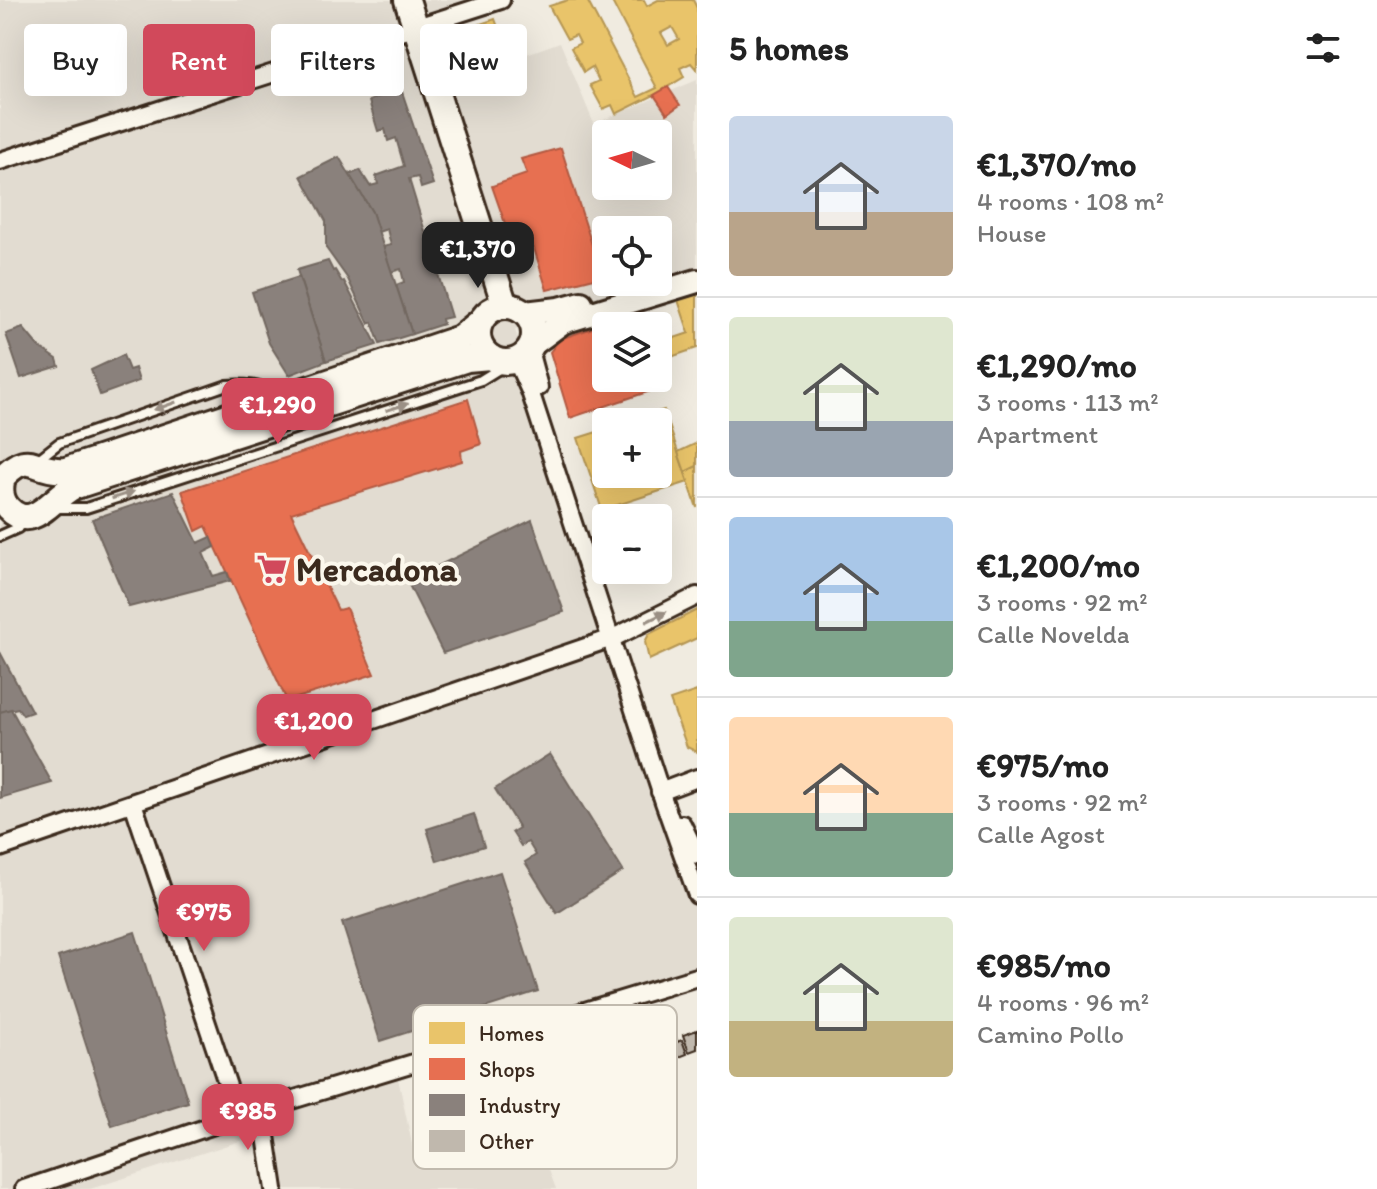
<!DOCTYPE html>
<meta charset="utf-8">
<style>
:root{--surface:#fff;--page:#f2f2f2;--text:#222;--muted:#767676;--line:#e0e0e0;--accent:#d1495b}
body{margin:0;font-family:Itim,sans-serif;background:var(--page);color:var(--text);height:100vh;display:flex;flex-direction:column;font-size:30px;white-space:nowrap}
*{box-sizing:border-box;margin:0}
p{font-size:26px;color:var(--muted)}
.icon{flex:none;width:44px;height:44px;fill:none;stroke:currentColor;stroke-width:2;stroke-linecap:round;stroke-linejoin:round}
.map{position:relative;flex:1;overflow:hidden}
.drawer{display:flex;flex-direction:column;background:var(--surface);width:680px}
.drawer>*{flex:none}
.hud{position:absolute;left:24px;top:24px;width:552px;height:72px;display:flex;gap:16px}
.needle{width:52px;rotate:275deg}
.fabs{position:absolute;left:592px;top:120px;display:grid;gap:16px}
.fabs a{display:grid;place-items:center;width:80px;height:80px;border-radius:8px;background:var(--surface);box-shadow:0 8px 32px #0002;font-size:40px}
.price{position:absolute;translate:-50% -68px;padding:0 18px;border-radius:16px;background:var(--accent);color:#fff;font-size:26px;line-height:52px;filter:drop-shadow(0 2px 4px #0008)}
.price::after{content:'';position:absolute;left:50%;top:48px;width:24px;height:18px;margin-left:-12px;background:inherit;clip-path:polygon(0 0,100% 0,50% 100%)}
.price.selected{background:#222;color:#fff}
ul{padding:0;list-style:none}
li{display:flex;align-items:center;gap:24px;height:200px;padding:0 32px}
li+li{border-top:2px solid var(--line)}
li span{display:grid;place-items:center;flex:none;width:224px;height:160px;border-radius:8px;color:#555}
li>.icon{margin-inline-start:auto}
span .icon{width:96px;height:96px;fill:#fffc;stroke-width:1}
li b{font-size:34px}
h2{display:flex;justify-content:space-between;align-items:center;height:96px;padding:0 32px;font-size:34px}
.tag{padding:0 28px;border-radius:8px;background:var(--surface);box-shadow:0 8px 32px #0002;font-size:28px;line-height:72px}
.tag.selected{background:var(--accent);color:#fff}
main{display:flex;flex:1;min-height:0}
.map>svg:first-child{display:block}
.built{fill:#e2dcd1;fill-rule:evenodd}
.homes{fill:#e9c46a;stroke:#b59653;stroke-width:2;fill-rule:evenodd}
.shops{fill:#e76f51;stroke:#b35a42;stroke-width:2}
.industry{fill:#8a817c;stroke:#726760;stroke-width:2}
.building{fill:#c0b8ad;stroke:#3b2a1e;stroke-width:2}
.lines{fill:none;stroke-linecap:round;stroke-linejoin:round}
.service-casing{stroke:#3b2a1e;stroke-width:14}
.minor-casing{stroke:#3b2a1e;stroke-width:22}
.tertiary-casing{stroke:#3b2a1e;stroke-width:28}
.secondary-casing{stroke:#3b2a1e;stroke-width:30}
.service{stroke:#fbf7ec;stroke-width:8}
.minor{stroke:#fbf7ec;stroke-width:16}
.tertiary{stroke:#fbf7ec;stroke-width:22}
.secondary{stroke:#fbf7ec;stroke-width:24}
.oneway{fill:#9b9085}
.labels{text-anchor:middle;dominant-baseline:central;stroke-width:8;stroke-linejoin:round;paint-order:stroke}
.poi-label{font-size:34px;font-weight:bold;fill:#3b2a1e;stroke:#fbf7ec;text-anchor:start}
.key{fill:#fbf7ec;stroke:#c1baae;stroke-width:2}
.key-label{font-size:22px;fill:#3b2a1e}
</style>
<main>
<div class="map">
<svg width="697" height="1189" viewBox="0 0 697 1189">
<rect width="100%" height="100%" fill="#f0ebe0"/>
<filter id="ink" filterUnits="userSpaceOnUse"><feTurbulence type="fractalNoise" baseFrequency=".0125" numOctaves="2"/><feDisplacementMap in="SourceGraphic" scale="16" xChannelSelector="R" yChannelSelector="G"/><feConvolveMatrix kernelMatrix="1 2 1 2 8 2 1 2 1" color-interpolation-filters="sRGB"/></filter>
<g filter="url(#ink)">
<path class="built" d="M0 0H501L416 29 435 87 560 42 594 124 697 80V273L515 330 697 880V976L396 1069 415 1158 508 1123 523 1100 556 1189H274L265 1133 90 1189H0ZM606 134H658V186H606ZM606 230H658V282H606Z"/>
<g class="homes">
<path d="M568 0H587L638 97 657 88 611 0H644L647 6 658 0H693L697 8V70L691 63 680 68 684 77 654 95 616 114 612 105 603 109 590 85 599 81 592 67 584 72 571 48 580 43 576 35 567 39 549 6ZM672 27 679 39 668 45 661 33Z"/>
<polygon points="495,19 508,54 495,59 492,50 483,53 486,62 477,65 473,56 464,59 468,68 454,73 444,44 448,35"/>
<polygon points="697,294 697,348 671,357 665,341 689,333 678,300"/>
<polygon points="664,410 688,482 602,510 578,438 606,429 606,474 658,474 658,422 627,422"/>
<polygon points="697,443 697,466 685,472 678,452"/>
<polygon points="697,466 697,508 685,472"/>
<polygon points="697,610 697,638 649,660 645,642 649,634"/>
<polygon points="697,691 697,752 687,747 670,700"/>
</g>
<g class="shops">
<polygon points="668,87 680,105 667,114 654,95"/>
<polygon points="561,148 602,276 547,290 532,242 514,249 492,186 527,174 521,159"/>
<polygon points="631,315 635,326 606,326 606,378 653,378 656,389 570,418 550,352 560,339"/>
<polygon points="468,399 481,444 461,451 462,461 291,513 338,610 346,608 374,674 287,701 206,526 196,531 182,491"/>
</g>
<g class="industry">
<polygon points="393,65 433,184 421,188 418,177 409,179 451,317 442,319 443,324 412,334 396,285 404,282 401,269 391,272 383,247 391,245 387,229 378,232 372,212 349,175 360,170 370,186 378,184 376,176 404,166 396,138 388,141 385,129 378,131 369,101 383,95 376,74"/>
<polygon points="339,157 372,212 412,334 380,344 372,322 369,324 348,279 326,248 326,221 301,176"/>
<polygon points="328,261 333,271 335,270 342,282 344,281 377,345 326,361 297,270"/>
<polygon points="299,277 326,361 289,375 269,343 252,292"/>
<polygon points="23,328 38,346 57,359 59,366 21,378 6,334"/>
<polygon points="123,355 129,370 135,368 139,381 100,395 91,370"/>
<polygon points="173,492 198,543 211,537 215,547 203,553 213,576 227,572 230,581 129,607 92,519"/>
<polygon points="532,520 564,612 443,653 407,581"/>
<polygon points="0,652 32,712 23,715 18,708 0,712"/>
<polygon points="11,709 52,783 0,798 0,712"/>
<polygon points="550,754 623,871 557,913 525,862 536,855 528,842 521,846 512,832 519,828 495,789"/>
<polygon points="474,814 484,846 437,861 427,829"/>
<polygon points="500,872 538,991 380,1041 342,923"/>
<polygon points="135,932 188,1102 112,1126 58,957"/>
</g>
<g class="building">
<polygon points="697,1030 697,1049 689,1052 683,1035"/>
<polygon points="676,1037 677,1042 682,1040 687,1054 669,1061 662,1042"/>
</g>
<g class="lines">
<g class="service-casing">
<g id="service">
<path d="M36 461 59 443 227 385C247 383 258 386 277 392"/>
<polyline points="56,508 86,508 481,380 510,362"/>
<polyline points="0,536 18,528 27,521"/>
</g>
</g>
<g class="minor-casing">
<g id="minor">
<polyline points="0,161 501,0"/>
<polyline points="529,350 539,387"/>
<polyline points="516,360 530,391 664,802 697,895"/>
<polyline points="660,792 697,778"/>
<polyline points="133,803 238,1116"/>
<polyline points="682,824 697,855"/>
<polyline points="0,848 615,637 697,596"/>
<polyline points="262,1109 274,1189"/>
<polyline points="24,1189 262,1109 697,977"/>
</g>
</g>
<g class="tertiary-casing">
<g id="tertiary">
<polyline points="525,313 559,309 581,303"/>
<polyline points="532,345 563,322 697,281"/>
</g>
</g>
<g class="secondary-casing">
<g id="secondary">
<polyline points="407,0 505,306"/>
<circle cx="506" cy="334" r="28"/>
<path d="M3 477C0 488 0 499 8 508 32 534 53 497 73 487L467 359 490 357"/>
<path d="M0 480C31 446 32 473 66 470L460 338 481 321"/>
</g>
</g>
<use href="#service" class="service"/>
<use href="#minor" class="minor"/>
<use href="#tertiary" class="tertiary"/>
<use href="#secondary" class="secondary"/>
</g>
<defs><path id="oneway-solid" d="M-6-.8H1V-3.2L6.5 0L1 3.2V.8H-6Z" transform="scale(2)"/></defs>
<g class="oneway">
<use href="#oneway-solid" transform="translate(165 406) rotate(161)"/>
<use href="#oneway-solid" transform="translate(397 407) rotate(-18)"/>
<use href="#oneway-solid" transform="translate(123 495) rotate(-18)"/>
<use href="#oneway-solid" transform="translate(656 617) rotate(-26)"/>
</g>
</g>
<defs>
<g id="supermarket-bare" transform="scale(2.4)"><path d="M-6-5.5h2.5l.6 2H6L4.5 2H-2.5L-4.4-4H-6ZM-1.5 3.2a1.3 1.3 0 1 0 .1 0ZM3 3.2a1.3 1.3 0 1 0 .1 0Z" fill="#d1495b" stroke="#fbf7ec" stroke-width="2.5" paint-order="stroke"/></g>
</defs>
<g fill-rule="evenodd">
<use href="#supermarket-bare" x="272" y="569"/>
</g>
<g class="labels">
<g class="poi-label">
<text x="296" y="569">Mercadona</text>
</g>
</g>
<rect x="413" y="1005" width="264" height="164" rx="12" class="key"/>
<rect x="429" y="1022" width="36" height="22" fill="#e9c46a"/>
<rect x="429" y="1058" width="36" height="22" fill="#e76f51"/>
<rect x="429" y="1094" width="36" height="22" fill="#8a817c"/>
<rect x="429" y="1130" width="36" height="22" fill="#c0b8ad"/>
<g class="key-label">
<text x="479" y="1041">Homes</text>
<text x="479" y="1077">Shops</text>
<text x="479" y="1113">Industry</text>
<text x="479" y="1149">Other</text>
</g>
</svg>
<div class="fabs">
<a><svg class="needle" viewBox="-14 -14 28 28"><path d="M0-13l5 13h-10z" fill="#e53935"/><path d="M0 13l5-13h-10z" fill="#767676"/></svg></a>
<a><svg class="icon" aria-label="locate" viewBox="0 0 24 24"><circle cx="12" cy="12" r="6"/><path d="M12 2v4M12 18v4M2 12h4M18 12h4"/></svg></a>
<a><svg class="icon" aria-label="layers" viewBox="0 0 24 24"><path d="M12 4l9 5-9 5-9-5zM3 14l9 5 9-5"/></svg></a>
<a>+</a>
<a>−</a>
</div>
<b class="price selected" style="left:478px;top:290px">€1,370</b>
<b class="price" style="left:278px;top:446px">€1,290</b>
<b class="price" style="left:314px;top:762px">€1,200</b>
<b class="price" style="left:204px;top:953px">€975</b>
<b class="price" style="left:248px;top:1152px">€985</b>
<div class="hud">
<a class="tag">Buy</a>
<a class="tag selected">Rent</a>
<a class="tag">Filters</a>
<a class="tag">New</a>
</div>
</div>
<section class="drawer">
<h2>5 homes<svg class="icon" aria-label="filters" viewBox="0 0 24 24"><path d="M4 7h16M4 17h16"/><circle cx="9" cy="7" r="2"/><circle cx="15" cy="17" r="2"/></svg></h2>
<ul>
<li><span style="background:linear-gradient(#c9d6e8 60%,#b9a48a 0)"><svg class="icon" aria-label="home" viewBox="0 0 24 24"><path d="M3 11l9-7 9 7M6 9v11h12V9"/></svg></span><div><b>€1,370/mo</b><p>4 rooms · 108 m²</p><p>House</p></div></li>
<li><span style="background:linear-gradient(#dfe7d0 65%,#9aa5b1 0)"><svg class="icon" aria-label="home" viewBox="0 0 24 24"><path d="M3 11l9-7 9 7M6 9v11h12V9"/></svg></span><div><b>€1,290/mo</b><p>3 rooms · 113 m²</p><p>Apartment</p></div></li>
<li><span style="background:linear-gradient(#a9c7e8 65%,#7fa58c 0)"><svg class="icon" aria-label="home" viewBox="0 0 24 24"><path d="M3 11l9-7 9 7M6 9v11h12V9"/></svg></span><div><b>€1,200/mo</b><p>3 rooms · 92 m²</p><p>Calle Novelda</p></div></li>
<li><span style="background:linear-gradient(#ffd9b3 60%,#7fa58c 0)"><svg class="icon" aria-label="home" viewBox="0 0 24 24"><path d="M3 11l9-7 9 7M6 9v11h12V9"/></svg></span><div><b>€975/mo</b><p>3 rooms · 92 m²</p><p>Calle Agost</p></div></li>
<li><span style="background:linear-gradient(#dfe7d0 65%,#c2b280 0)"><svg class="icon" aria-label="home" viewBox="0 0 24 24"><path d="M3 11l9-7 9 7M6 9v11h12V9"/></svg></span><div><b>€985/mo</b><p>4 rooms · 96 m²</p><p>Camino Pollo</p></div></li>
</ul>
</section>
</main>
